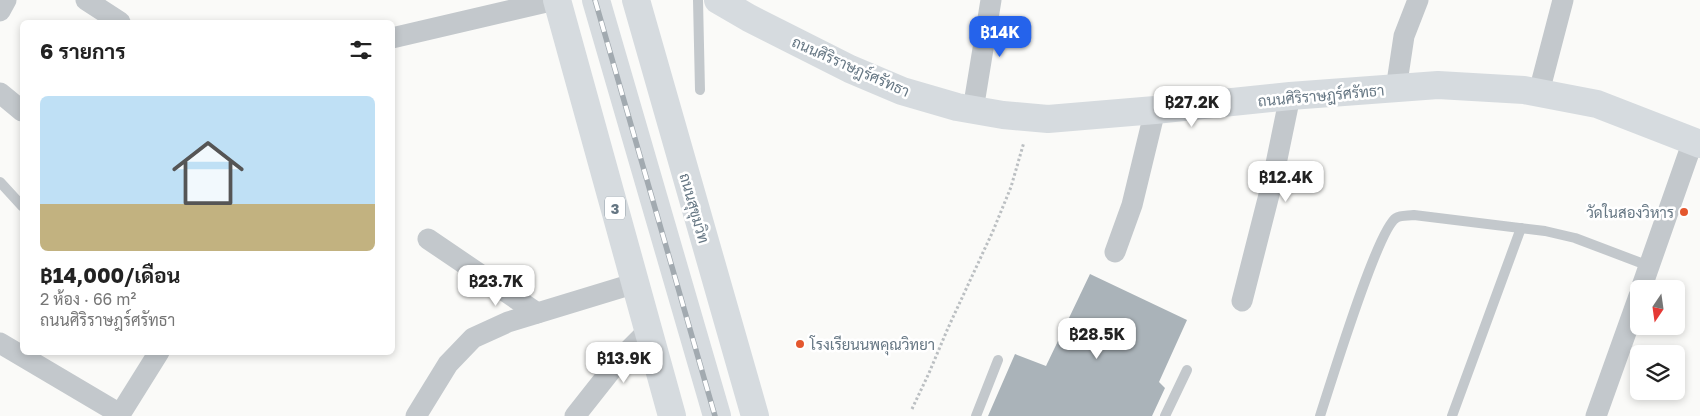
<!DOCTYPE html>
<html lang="th">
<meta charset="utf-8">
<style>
:root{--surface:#fff;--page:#f2f2f2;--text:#222;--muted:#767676;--accent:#2563eb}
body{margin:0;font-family:"Golos Text",Sarabun,sans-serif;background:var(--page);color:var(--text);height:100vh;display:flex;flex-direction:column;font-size:19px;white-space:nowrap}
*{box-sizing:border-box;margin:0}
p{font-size:16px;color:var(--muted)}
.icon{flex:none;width:28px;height:28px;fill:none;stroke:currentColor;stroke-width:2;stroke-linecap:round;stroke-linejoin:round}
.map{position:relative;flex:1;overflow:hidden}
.details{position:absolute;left:20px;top:20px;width:375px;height:335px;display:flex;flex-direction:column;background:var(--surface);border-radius:8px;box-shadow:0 2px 8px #0003}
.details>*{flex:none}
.needle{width:32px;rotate:193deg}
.controls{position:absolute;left:1630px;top:280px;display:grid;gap:10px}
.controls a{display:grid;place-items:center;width:55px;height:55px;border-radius:8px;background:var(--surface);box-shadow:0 2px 8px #0003;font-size:25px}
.price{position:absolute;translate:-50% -42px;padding:0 11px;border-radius:10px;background:#fff;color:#222;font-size:16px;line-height:32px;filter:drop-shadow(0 1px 2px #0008)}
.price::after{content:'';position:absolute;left:50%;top:30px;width:15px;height:11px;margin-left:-8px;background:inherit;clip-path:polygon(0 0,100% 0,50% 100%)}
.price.on{background:var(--accent);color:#fff}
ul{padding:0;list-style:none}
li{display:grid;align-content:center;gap:10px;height:265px;padding:0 20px}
li span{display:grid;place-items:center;height:155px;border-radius:8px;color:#555}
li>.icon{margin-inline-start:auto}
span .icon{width:90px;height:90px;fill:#fffc;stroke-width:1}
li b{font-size:21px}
h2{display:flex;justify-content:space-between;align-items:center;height:60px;padding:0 20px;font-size:21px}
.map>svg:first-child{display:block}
.building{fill:#aab3b9}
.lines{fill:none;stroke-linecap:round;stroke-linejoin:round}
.path{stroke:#bbbfc2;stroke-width:3;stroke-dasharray:2.5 2.5;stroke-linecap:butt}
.lane{stroke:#c3c8cc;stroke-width:10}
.street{stroke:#c3c8cc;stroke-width:21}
.secondary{stroke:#d6dbdf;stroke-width:28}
.highway{stroke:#d6dbdf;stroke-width:28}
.rail-casing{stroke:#a2aab0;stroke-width:5.5}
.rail{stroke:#fff;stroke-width:4;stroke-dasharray:11;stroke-linecap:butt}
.poi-dot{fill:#e4572e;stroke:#fff;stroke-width:2}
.labels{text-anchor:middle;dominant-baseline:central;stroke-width:5;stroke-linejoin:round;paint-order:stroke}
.shield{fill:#fff;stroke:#939fa8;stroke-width:1}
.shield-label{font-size:14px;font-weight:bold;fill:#657683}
.street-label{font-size:15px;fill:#657683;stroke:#fff}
.poi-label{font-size:15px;fill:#657683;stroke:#fff;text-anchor:end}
</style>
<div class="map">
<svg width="1700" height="416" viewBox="0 0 1700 416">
<rect width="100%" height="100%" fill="#fafaf8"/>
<polygon class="building" points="1090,274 1187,320 1159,382 1165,388 1152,416 988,416 1015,354 1046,366"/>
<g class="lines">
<polyline class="path" points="912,409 929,373 948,328 993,231 1011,187 1024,142"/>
<g class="lane">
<polyline points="698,0 700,90"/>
<polyline points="0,182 22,206"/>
<polyline points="976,416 998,360"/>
<polyline points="1165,416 1187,370"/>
<path d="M1320 416C1330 386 1377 230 1396 218 1401 215 1408 216 1414 215L1545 231 1575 238 1649 266"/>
<polyline points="1452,416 1521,228"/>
</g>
<g class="street">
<polyline points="86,0 120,22"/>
<polyline points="0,11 6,0"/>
<polyline points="392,38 555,0"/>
<polyline points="1396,89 1404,36 1418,0"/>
<polyline points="1539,92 1563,0"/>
<polyline points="0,93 22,111"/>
<polyline points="973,110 991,0"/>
<polyline points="428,239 537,313"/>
<polyline points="1115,252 1132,205 1155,110"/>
<polyline points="1641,289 1693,141"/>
<polyline points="1242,301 1272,183 1290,96"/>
<polyline points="0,343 120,414"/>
<polyline points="119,416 159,352"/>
<polyline points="416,416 448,364 473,338 508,322 636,283"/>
<polyline points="575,416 620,359 648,331"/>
<polyline points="1596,416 1639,296"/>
</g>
<polyline class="secondary" points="718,0 749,18 850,69 902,91 957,107 1003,115 1048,119 1155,110 1290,96 1438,85 1524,90 1597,104 1700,144"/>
<g class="highway">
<polyline points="557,0 672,416"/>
<polyline points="596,0 717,416"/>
<polyline points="636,0 755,416"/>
</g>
<g class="rail-casing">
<polyline id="rail" points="595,0 715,416"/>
</g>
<use href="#rail" class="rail"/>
</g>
<g class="poi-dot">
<circle cx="1684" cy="212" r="5"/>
<circle cx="800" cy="344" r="5"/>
</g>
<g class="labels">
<rect class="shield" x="605" y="196.5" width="20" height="23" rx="4"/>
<g class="shield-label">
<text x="615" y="208">3</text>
</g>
<g class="street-label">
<text transform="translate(851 66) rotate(24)">ถนนศิริราษฎร์ศรัทธา</text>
<text transform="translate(1321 95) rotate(-5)">ถนนศิริราษฎร์ศรัทธา</text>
<text transform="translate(695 208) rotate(74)">ถนนสุขุมวิท</text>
</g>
<g class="poi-label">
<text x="1674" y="212">วัดในสองวิหาร</text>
<text x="810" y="344" text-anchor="start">โรงเรียนนพคุณวิทยา</text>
</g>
</g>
</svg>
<div class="controls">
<a><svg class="needle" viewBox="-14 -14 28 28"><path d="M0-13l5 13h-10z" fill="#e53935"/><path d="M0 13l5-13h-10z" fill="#767676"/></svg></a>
<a><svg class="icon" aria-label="layers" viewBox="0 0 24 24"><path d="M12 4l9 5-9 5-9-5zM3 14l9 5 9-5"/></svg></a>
</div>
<b class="price on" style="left:1000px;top:58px">฿14K</b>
<b class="price" style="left:1192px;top:128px">฿27.2K</b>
<b class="price" style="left:1286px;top:203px">฿12.4K</b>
<b class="price" style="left:496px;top:307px">฿23.7K</b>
<b class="price" style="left:1097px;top:360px">฿28.5K</b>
<b class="price" style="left:624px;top:384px">฿13.9K</b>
<section class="details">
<h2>6 รายการ<svg class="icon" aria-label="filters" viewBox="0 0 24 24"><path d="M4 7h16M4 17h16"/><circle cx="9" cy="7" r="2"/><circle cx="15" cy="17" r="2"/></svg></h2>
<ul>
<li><span style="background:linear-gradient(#bfe0f5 70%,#c2b280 0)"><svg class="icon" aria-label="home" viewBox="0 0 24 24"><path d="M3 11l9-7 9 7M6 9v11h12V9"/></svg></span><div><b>฿14,000/เดือน</b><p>2 ห้อง · 66 m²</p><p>ถนนศิริราษฎร์ศรัทธา</p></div></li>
</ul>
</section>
</div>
